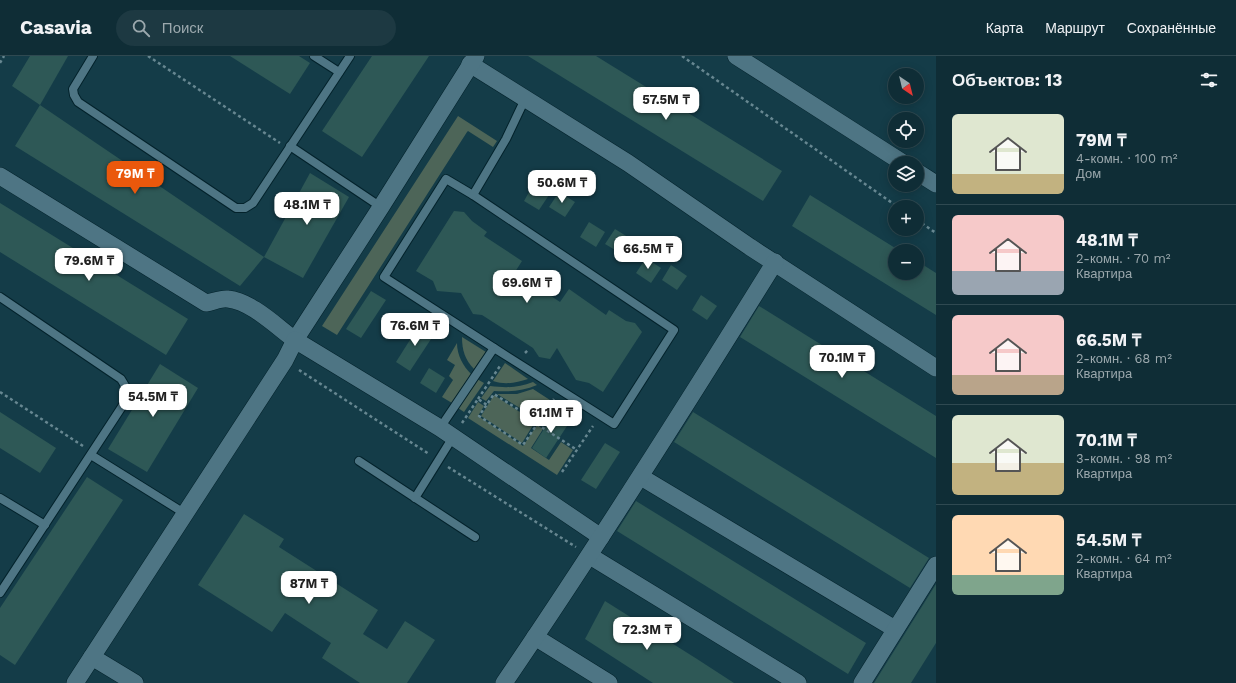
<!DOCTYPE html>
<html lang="ru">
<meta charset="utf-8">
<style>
:root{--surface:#0f2d36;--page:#1d3942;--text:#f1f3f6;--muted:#9ba8ad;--line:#2f4951;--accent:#ea580c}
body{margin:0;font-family:"Work Sans",sans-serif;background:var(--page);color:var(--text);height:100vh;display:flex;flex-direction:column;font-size:15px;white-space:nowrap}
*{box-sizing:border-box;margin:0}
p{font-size:13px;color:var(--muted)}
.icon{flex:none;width:22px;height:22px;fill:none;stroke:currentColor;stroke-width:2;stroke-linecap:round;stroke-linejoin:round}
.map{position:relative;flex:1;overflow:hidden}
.panel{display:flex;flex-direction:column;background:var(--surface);width:300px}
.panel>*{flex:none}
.needle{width:26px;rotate:145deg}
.fabs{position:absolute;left:888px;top:12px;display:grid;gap:8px}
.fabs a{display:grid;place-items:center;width:36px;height:36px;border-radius:50%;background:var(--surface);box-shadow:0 2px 10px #0003,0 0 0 1px var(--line);font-size:20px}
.price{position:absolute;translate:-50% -34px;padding:0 9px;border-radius:8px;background:#fff;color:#222;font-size:13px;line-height:26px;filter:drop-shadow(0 1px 2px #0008)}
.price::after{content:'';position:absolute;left:50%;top:24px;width:12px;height:9px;margin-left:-6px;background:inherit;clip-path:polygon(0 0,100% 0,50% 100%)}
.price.on{background:var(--accent);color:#fff}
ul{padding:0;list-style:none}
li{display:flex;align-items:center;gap:12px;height:100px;padding:0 16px}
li+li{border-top:1px solid var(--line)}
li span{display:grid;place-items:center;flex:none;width:112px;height:80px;border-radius:6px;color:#555}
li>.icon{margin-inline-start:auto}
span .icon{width:48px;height:48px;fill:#fffc;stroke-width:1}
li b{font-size:17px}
h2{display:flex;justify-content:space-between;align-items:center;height:48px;padding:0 16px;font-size:17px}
header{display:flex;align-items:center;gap:24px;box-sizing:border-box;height:56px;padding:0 20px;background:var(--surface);border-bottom:1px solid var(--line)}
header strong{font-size:19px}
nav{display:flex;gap:22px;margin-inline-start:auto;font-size:14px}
.search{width:280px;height:36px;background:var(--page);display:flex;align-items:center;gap:10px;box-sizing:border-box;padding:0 14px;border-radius:22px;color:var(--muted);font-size:15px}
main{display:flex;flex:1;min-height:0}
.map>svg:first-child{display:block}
.green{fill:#4d6558}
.building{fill:#2e5856}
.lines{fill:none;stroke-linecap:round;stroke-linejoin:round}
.service-casing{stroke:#03222b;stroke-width:10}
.minor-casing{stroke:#03222b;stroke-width:18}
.path{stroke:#678791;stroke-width:2.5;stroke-dasharray:3 3;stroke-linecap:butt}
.service{stroke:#4e7584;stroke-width:8}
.minor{stroke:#4e7584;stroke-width:17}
</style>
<header>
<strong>Casavia</strong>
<div class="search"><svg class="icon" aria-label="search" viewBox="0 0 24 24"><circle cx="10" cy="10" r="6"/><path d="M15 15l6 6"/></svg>Поиск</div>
<nav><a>Карта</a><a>Маршрут</a><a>Сохранённые</a></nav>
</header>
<main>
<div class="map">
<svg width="936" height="627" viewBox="0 0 936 627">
<rect width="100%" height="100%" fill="#143c48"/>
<g class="green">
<polygon points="458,60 497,85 493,91 468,75 467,76 337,279 322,270"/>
<path d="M462 281 486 296 474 313C465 304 462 294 462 281Z"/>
<path d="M457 287C457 299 463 310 471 318L452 347 442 341 453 324 449 320 455 309 447 304Z"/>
<path d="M505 307 528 323C516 327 505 329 493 325Z"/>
<polygon points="477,323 484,327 464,356 458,352"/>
<path d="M533 326 537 329C523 335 509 336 494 335L486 345 481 342 490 330C506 332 518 332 533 326Z"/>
<polygon points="533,333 550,344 538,363 497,338 517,338"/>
<polygon points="494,339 535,366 522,387 481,360"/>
<polygon points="478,346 484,350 478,360 523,390 537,369 543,373 531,392 549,404 561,386 573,394 557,419 468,362"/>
</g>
<g class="building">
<polygon points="30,0 68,0 40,49 12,30"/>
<polygon points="230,0 299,0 310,7 290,38"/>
<polygon points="372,0 429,0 362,101 322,75"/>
<polygon points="528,0 596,0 782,115 763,145"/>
<polygon points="40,49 264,201 240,230 15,90"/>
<polygon points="310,117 349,141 303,222 264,201"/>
<polygon points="533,129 549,139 539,154 524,145"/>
<polygon points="559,136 575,146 565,161 549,151"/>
<polygon points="810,139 900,195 895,195 895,217 917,217 917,205 936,217 936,259 792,170"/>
<polygon points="0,147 188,263 166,299 0,196"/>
<polygon points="454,155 464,156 472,165 487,176 484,180 522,205 515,216 560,246 569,233 606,259 609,254 626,265 635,267 642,276 603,336 589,327 576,324 557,292 550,303 539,301 533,292 482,259 473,258 461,237 437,235 433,225 416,215"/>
<polygon points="589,166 605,176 596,191 580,181"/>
<polygon points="615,173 631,183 622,198 605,188"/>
<polygon points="646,202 661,212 651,227 636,217"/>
<polygon points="671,209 687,220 677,234 662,224"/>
<polygon points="371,235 386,244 361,282 346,273"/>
<polygon points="701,239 717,250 707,264 692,254"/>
<polygon points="759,250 936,360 936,402 740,281"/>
<polygon points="420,268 435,277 410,315 396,306"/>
<polygon points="160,308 198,332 147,416 108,393"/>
<polygon points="429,312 445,322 436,337 420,327"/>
<polygon points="556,354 571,364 546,402 532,392"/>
<polygon points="0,356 56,392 40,417 0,392"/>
<polygon points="693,356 929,502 910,532 674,386"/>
<polygon points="605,387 620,396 596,433 581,424"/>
<polygon points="87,421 123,444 15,609 0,599 0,552"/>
<polygon points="636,445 866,587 848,618 617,475"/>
<polygon points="244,458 284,483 279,491 378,554 363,578 387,593 405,565 435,584 407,627 360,627 322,602 331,587 285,557 272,576 198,529"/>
<polygon points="936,528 936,587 911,627 874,627"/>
<polygon points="605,545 697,603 734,627 653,627 585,583"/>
</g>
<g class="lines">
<g class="service-casing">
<g id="service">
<polyline points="93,0 73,33 74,39 78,46 236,152 245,152 253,147 350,0"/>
<polyline points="314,0 339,16"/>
<polyline points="290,90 381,151"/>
<polygon points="446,123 473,139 674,274 614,368 494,292 384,221"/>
<polyline points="473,139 506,83 525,43"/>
<polyline points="0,241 121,323 127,333 125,346 0,537"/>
<polyline points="440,372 494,292"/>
<polyline points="91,399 184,457"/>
<polyline points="359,405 475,481"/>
<polyline points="0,442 45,469"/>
<polyline points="415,442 453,381"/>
</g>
</g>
<g class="minor-casing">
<g id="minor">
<polyline points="736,0 903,107"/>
<polyline points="470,8 628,107 750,191 936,312"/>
<polyline points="917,116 936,128"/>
<path d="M0 120 206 247C213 246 221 242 228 243 251 245 277 271 295 284L381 151 476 0"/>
<polyline points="641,421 895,573"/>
<polyline points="590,500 798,627"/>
<polyline points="535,581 609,627"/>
<polyline points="92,601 135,627"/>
<polyline points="75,627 285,304 295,284 440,372 601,481"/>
<path d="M504 627C598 489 687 348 775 206"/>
<polyline points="862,627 936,509"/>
</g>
</g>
<g class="path">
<polyline points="148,0 280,87"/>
<polyline points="682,0 898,151"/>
<polyline points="0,7 4,0"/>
<polyline points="917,164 936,177"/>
<polyline points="525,297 529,293"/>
<polyline points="299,314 429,398"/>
<polyline points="0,336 83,390"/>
<polyline points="478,343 500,310"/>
<polyline points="538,366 494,338 479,360 523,389 554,343"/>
<polyline points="462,367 478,343 487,349"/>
<polyline points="537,368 577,394"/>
<polyline points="448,411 576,491"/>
<polyline points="562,416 593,370"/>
</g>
<use href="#service" class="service"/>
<use href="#minor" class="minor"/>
</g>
</svg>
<div class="fabs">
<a><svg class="needle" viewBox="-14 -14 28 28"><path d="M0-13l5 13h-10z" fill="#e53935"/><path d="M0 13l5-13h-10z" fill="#9ba8ad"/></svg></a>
<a><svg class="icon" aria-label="locate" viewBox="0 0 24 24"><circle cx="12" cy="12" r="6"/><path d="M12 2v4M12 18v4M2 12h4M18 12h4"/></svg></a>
<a><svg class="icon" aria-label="layers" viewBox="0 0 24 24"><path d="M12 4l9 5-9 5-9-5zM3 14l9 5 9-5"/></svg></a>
<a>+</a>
<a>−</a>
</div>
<b class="price" style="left:666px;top:65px">57.5M ₸</b>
<b class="price on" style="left:135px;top:139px">79M ₸</b>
<b class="price" style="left:562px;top:148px">50.6M ₸</b>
<b class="price" style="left:307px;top:170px">48.1M ₸</b>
<b class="price" style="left:648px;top:214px">66.5M ₸</b>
<b class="price" style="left:89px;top:226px">79.6M ₸</b>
<b class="price" style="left:527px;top:248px">69.6M ₸</b>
<b class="price" style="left:415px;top:291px">76.6M ₸</b>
<b class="price" style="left:842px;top:323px">70.1M ₸</b>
<b class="price" style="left:153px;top:362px">54.5M ₸</b>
<b class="price" style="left:551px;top:378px">61.1M ₸</b>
<b class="price" style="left:309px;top:549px">87M ₸</b>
<b class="price" style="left:647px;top:595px">72.3M ₸</b>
</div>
<section class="panel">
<h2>Объектов: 13<svg class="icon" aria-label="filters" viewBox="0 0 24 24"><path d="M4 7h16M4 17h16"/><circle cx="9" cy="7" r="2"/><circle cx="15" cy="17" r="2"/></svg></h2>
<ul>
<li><span style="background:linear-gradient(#dfe7d0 75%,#c2b280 0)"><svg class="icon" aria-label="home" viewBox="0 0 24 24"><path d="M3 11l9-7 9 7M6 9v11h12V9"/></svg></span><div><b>79M ₸</b><p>4-комн. · 100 m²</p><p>Дом</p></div></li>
<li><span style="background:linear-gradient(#f6c9c9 70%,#9aa5b1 0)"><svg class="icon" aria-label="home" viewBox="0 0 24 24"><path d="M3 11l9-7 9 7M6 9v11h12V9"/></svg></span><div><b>48.1M ₸</b><p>2-комн. · 70 m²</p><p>Квартира</p></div></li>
<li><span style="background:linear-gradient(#f6c9c9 75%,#b9a48a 0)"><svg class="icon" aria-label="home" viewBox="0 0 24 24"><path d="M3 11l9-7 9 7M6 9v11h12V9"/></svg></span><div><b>66.5M ₸</b><p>2-комн. · 68 m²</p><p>Квартира</p></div></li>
<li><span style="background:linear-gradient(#dfe7d0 60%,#c2b280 0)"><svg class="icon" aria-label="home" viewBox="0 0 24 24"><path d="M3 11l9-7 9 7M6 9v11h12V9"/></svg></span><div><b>70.1M ₸</b><p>3-комн. · 98 m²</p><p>Квартира</p></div></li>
<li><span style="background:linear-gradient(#ffd9b3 75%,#7fa58c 0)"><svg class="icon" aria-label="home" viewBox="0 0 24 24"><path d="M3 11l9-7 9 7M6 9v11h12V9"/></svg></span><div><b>54.5M ₸</b><p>2-комн. · 64 m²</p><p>Квартира</p></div></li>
</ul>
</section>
</main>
